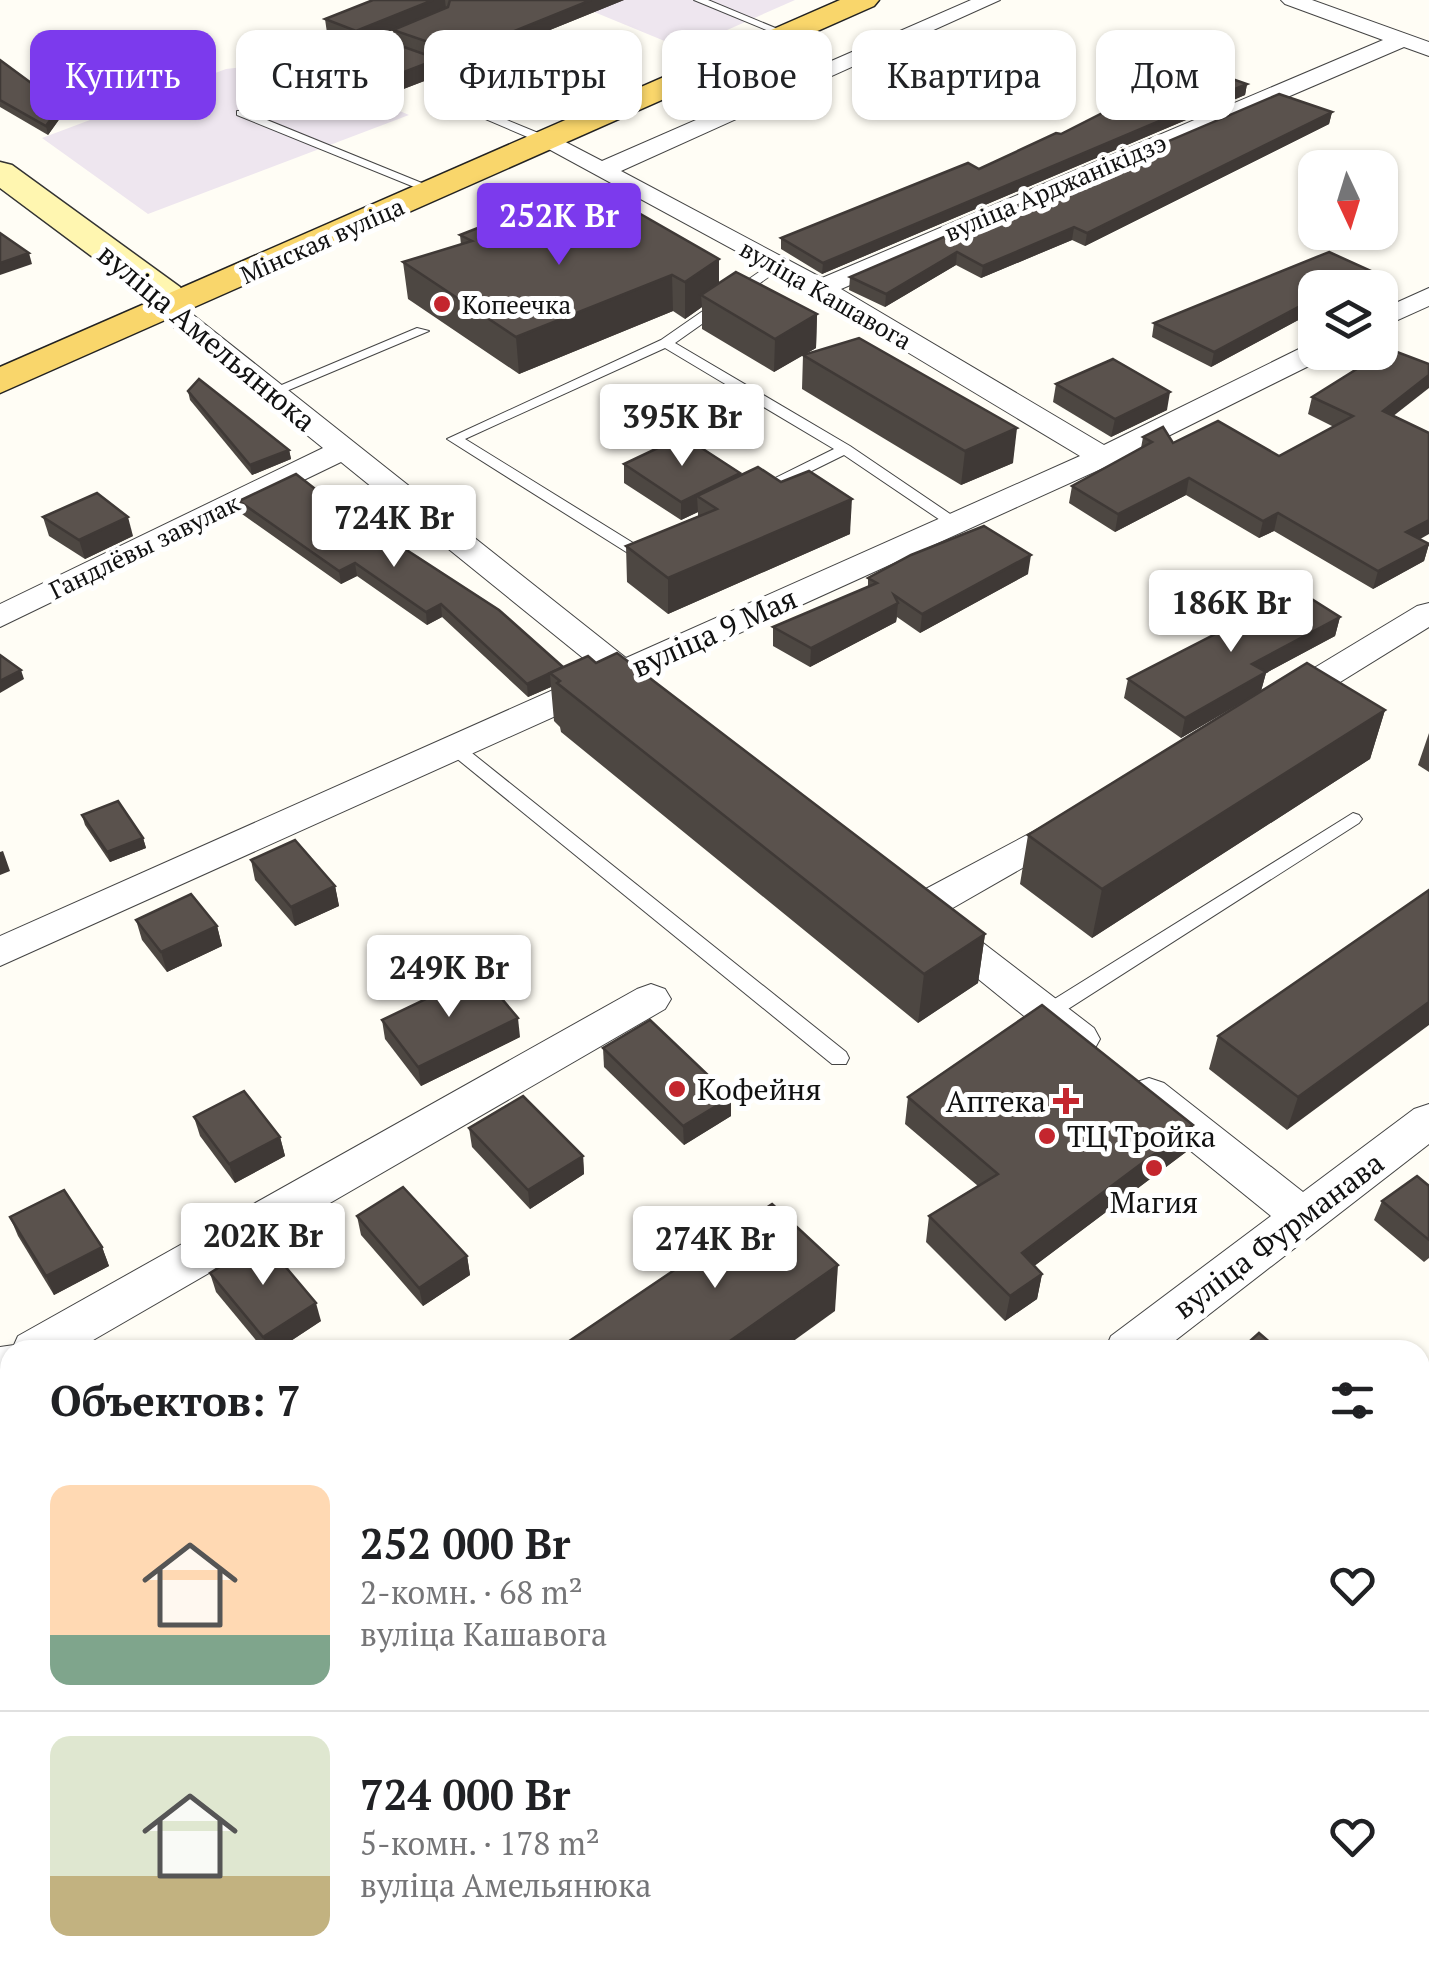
<!DOCTYPE html>
<html lang="ru">
<meta charset="utf-8">
<style>
:root{--surface:#fff;--page:#f2f2f2;--text:#202124;--muted:#757577;--line:#e0e0e0;--accent:#7c3aed}
body{margin:0;font-family:"PT Serif",serif;background:var(--page);color:var(--text);height:100vh;display:flex;flex-direction:column;font-size:38px;white-space:nowrap}
*{box-sizing:border-box;margin:0}
p{font-size:32px;color:var(--muted)}
.icon{flex:none;width:55px;height:55px;fill:none;stroke:currentColor;stroke-width:2;stroke-linecap:round;stroke-linejoin:round}
.map{position:relative;flex:1;overflow:hidden}
.side{position:absolute;left:0px;top:1340px;width:1430px;height:640px;display:flex;flex-direction:column;background:var(--surface);border-radius:30px 30px 0 0;box-shadow:0 2px 8px #0004}
.side>*{flex:none}
.guide{position:absolute;left:30px;top:30px;width:1370px;height:90px;display:flex;gap:20px}
.needle{width:65px;rotate:176deg}
.fabs{position:absolute;left:1298px;top:150px;display:grid;gap:20px}
.fabs a{display:grid;place-items:center;width:100px;height:100px;border-radius:20px;background:var(--surface);box-shadow:0 2px 8px #0004;font-size:50px}
.price{position:absolute;translate:-50% -85px;padding:0 22px;border-radius:10px;background:#fff;color:#222;font-size:32px;line-height:65px;filter:drop-shadow(0 2px 5px #0008)}
.price::after{content:'';position:absolute;left:50%;top:60px;width:30px;height:22px;margin-left:-15px;background:inherit;clip-path:polygon(0 0,100% 0,50% 100%)}
.price.current{background:var(--accent);color:#fff}
ul{padding:0;list-style:none}
li{display:flex;align-items:center;gap:30px;height:250px;padding:0 50px}
li+li{border-top:2px solid var(--line)}
li span{display:grid;place-items:center;flex:none;width:280px;height:200px;border-radius:20px;color:#555}
li>.icon{margin-inline-start:auto}
span .icon{width:120px;height:120px;fill:#fffc;stroke-width:1}
li b{font-size:42px}
h2{display:flex;justify-content:space-between;align-items:center;height:120px;padding:0 50px;font-size:42px}
.chip{padding:0 35px;border-radius:20px;background:var(--surface);box-shadow:0 2px 8px #0004;font-size:35px;line-height:90px}
.chip.current{background:var(--accent);color:#fff}
.map>svg:first-child{display:block}
.industrial{fill:#eee6ef}
.lines{fill:none;stroke-linecap:round;stroke-linejoin:round}
.lane-casing{stroke:#444;stroke-width:2}
.street-casing{stroke:#444;stroke-width:2}
.secondary-casing{stroke:#333;stroke-width:3}
.primary-casing{stroke:#222;stroke-width:3}
.lane{fill:#fff;fill-rule:evenodd}
.street{fill:#fff;fill-rule:evenodd}
.secondary{fill:#fff6b0;fill-rule:evenodd}
.primary{fill:#f9d66b;fill-rule:evenodd}
.wall{fill:#4d4742;fill-rule:evenodd}
.shaded-wall{fill:#3f3936}
.building{fill:#5a524d;stroke:#3f3936;stroke-width:2.5}
.poi-dot{fill:#c4262e;stroke:#fff;stroke-width:4}
.labels{text-anchor:middle;dominant-baseline:central;stroke-width:10;stroke-linejoin:round;paint-order:stroke}
.far-street-label{font-size:25px;fill:#111;stroke:#fff}
.far-poi-label{font-size:25px;fill:#111;stroke:#fff;text-anchor:start}
.street-label{font-size:30px;fill:#111;stroke:#fff}
.poi-label{font-size:30px;fill:#111;stroke:#fff;text-anchor:start}
</style>
<div class="map">
<svg width="1429" height="1980" viewBox="0 0 1429 1980">
<rect width="100%" height="100%" fill="#fffdf5"/>
<g class="industrial">
<polygon points="565,0 795,0 684,49"/>
<polygon points="286,62 409,115 148,214 42,138 226,69"/>
</g>
<g class="lines">
<g class="lane-casing">
<g id="lane">
<polygon points="694,0 708,0 790,34 781,36"/>
<polygon points="415,24 424,26 327,67 317,65"/>
<polygon points="554,41 559,44 558,46 473,79 452,93 463,102 548,137 548,143 544,144 455,106 438,93 460,78 408,58 418,56 469,73"/>
<polygon points="237,111 245,111 439,190 429,193 237,115"/>
<polygon points="636,188 646,191 598,216 588,213"/>
<polygon points="775,261 787,264 675,343 850,446 959,520 959,526 949,526 844,455 763,495 753,495 753,489 834,449 665,348 465,439 638,546 653,544 653,550 637,557 631,555 447,439 661,340"/>
<polygon points="417,328 429,331 277,395 265,392"/>
<polygon points="456,743 462,745 846,1052 849,1058 846,1064 832,1064 450,753 447,749 450,745"/>
<polygon points="1353,813 1359,815 1362,819 1359,823 1054,1018 1040,1018 1037,1013 1040,1008"/>
</g>
</g>
<g class="street-casing">
<g id="street">
<path d="M971 0H1000L621 171 822 278 1383 40 1285 4 1281 0H1312L1429 42V56L1404 47 841 289 1104 445 1305 346 1315 344V352H1329L1325 358 1114 463 647 675 664 692 659 700C641 704 633 698 620 687L0 966V936L598 670 341 462 0 627V604L323 448 157 314 153 308 157 302H177L626 658 1080 456 771 270 532 140 544 133 552 135 602 161Z"/>
<polygon points="1429,288 1429,306 1380,328 1380,310"/>
<polygon points="1429,603 1429,627 1295,710 1283,713 1271,710 1266,702 1271,694 1417,606"/>
<polygon points="1072,811 1085,814 1090,823 1085,832 944,913 1094,1028 1100,1039 1094,1050 1080,1054 1066,1050 924,935 920,923 905,920 900,910 905,900"/>
<polygon points="651,984 665,989 671,999 665,1009 76,1350 10,1350 10,1387 0,1390 0,1347 14,1345 18,1336 637,989"/>
<polygon points="1149,1078 1164,1083 1303,1192 1414,1109 1429,1104 1429,1144 1163,1350 1105,1350 1111,1336 1271,1216 1134,1105 1128,1094 1134,1083"/>
<polygon points="253,1970 321,1970 317,1980 249,1980"/>
<polygon points="901,1970 964,1970 968,1980 905,1980"/>
</g>
</g>
<g class="secondary-casing">
<path id="secondary" d="M0 162 12 165 180 287C187 298 187 305 180 316L167 319 154 316 149 299 0 188Z"/>
</g>
<g class="primary-casing">
<polygon id="primary" points="840,0 879,0 874,6 0,393 0,367"/>
</g>
<use href="#lane" class="lane"/>
<use href="#street" class="street"/>
<use href="#secondary" class="secondary"/>
<use href="#primary" class="primary"/>
</g>
<g class="wall">
<path d="M373 0H624L461 66 435 57 440 75 393 93 333 69 330 53 355 43 327 33 325 19ZM409 23 393 30 394 43 376 37Z"/>
<polygon points="0,60 61,105 63,114 48,135 0,107"/>
<polygon points="1247,84 1245,95 822,274 781,249 781,238 979,169 1153,98"/>
<polygon points="1332,112 1329,124 1085,246 1072,240 981,278 956,265 885,307 849,290 850,277"/>
<polygon points="460,235 719,259 719,283 817,314 816,348 804,355 1013,463 961,485 802,389 803,355 774,372 702,329 702,307 685,319 673,311 519,374 408,299 403,262 461,245"/>
<polygon points="1329,252 1369,270 1366,284 1359,288 1315,288 1315,311 1211,367 1152,337 1154,323"/>
<polygon points="1056,384 1167,410 1111,437 1053,402"/>
<polygon points="188,391 289,450 291,459 252,475 190,400"/>
<polygon points="1312,397 1393,416 1420,539 1429,544 1424,561 1373,589 1274,531 1259,538 1186,495 1115,532 1069,503 1072,486 1141,448 1143,437 1173,443 1279,456 1334,427 1308,414"/>
<polygon points="624,464 740,473 740,475 850,534 668,614 627,582 626,546 698,516 698,512 681,520 624,483"/>
<polygon points="239,501 364,527 563,667 596,663 985,934 978,983 918,1023 561,732 560,727 554,721 551,687 528,697 442,617 427,625 357,576 341,584 242,514"/>
<polygon points="43,517 133,536 85,559 49,536"/>
<polygon points="1028,574 920,633 897,617 896,622 810,667 773,646 773,627 868,587 868,578"/>
<polygon points="1340,617 1335,636 1266,673 1261,691 1385,710 1370,759 1092,938 1020,884 1028,835 1246,700 1181,738 1124,698 1128,679"/>
<polygon points="1429,733 1429,772 1418,765"/>
<polygon points="82,815 143,838 146,848 110,862 85,825"/>
<polygon points="251,860 335,886 339,906 295,926 255,880"/>
<polygon points="1429,890 1287,1130 1209,1069 1218,1036"/>
<polygon points="136,920 217,926 222,946 167,972 142,940"/>
<polygon points="382,1020 520,1037 421,1086 385,1039"/>
<polygon points="603,1048 731,1097 731,1116 684,1145 604,1067"/>
<polygon points="908,1097 1186,1152 1034,1266 1042,1274 1037,1299 1005,1321 926,1242 929,1216 978,1186 905,1124"/>
<polygon points="194,1117 280,1137 285,1156 235,1183 200,1136"/>
<polygon points="469,1128 583,1156 584,1174 530,1209 472,1147"/>
<polygon points="1429,1186 1429,1258 1424,1262 1374,1220 1382,1201"/>
<polygon points="357,1216 467,1256 470,1275 423,1306 361,1235"/>
<polygon points="10,1217 102,1247 109,1266 54,1295 18,1236"/>
<polygon points="210,1273 321,1321 277,1350 264,1350 216,1292"/>
<polygon points="1429,1519 1429,1772 1420,1764 1420,1528"/>
<polygon points="523,1970 608,1970 615,1980 531,1980"/>
</g>
<g class="shaded-wall">
<polygon points="433,0 445,0 446,9 357,44 356,31"/>
<polygon points="591,0 624,0 461,66 460,53"/>
<polygon points="438,59 440,75 393,93 391,77"/>
<polygon points="1247,84 1245,95 822,274 823,263"/>
<polygon points="61,105 63,114 48,135 46,126"/>
<polygon points="1332,112 1329,124 1085,246 1087,233"/>
<polygon points="1074,227 1072,240 981,278 983,266"/>
<polygon points="957,252 956,265 885,307 886,294"/>
<polygon points="29,253 32,264 0,275 0,263"/>
<polygon points="719,259 719,295 701,295 702,307 685,319 685,282"/>
<polygon points="1369,270 1366,284 1359,288 1335,288"/>
<polygon points="672,275 673,311 519,374 516,337"/>
<polygon points="1315,298 1315,311 1211,367 1214,352"/>
<polygon points="817,314 816,348 774,372 775,339"/>
<polygon points="1429,375 1429,388 1378,428 1383,411"/>
<polygon points="1170,392 1167,410 1111,437 1115,419"/>
<polygon points="1017,428 1013,463 961,485 965,451"/>
<polygon points="289,450 291,459 252,475 250,465"/>
<polygon points="740,473 740,491 697,496 698,512 681,520 681,502"/>
<polygon points="1189,478 1186,495 1115,532 1118,514"/>
<polygon points="852,499 850,534 668,614 668,578"/>
<polygon points="1278,513 1274,531 1259,538 1263,521"/>
<polygon points="128,517 133,536 85,559 79,540"/>
<polygon points="1429,520 1429,534 1401,550 1406,532"/>
<polygon points="1429,544 1424,561 1373,589 1378,571"/>
<polygon points="1031,555 1028,574 920,633 922,614"/>
<polygon points="355,563 357,576 341,584 339,571"/>
<polygon points="898,603 896,622 810,667 811,648"/>
<polygon points="441,604 442,617 427,625 426,612"/>
<polygon points="1340,617 1335,636 1266,673 1261,691 1181,738 1185,718 1252,664"/>
<polygon points="21,670 24,679 0,693 0,681"/>
<polygon points="550,674 551,687 528,697 527,684"/>
<polygon points="1385,710 1370,759 1092,938 1102,889"/>
<polygon points="143,838 146,848 110,862 107,852"/>
<polygon points="3,851 10,871 0,875 0,852"/>
<polygon points="335,886 339,906 295,926 291,907"/>
<polygon points="217,926 222,946 167,972 161,952"/>
<polygon points="985,934 978,983 918,1023 924,974"/>
<polygon points="1429,1002 1429,1025 1287,1130 1298,1097"/>
<polygon points="518,1018 520,1037 421,1086 418,1067"/>
<polygon points="731,1097 731,1116 684,1145 683,1126"/>
<polygon points="1193,1125 1186,1152 1017,1279 1022,1253"/>
<polygon points="280,1137 285,1156 235,1183 229,1164"/>
<polygon points="583,1156 584,1174 530,1209 528,1190"/>
<polygon points="102,1247 109,1266 54,1295 46,1276"/>
<polygon points="467,1256 470,1275 423,1306 419,1288"/>
<polygon points="838,1265 835,1311 781,1350 717,1350"/>
<polygon points="1042,1274 1037,1299 1005,1321 1010,1296"/>
<polygon points="316,1303 321,1321 277,1350 267,1350 263,1337"/>
<polygon points="10,1848 10,1902 0,1910 0,1855"/>
</g>
<g class="building">
<polygon points="373,0 433,0 356,31 325,19"/>
<polygon points="450,0 591,0 460,53 393,30 448,7"/>
<polygon points="373,36 438,59 391,77 330,53"/>
<polygon points="0,60 61,105 46,126 0,100"/>
<polygon points="1212,72 1247,84 823,263 781,238 968,163 979,169 1056,133 1061,134 1142,93 1153,98"/>
<polygon points="1279,94 1332,112 1087,233 1074,227 983,266 957,252 886,294 850,277"/>
<polygon points="630,208 719,259 685,282 672,275 516,337 403,262 472,241 460,235 501,219 541,241"/>
<polygon points="0,233 29,253 0,263"/>
<polygon points="1329,252 1369,270 1335,288 1315,288 1315,298 1214,352 1154,323"/>
<polygon points="736,272 817,314 775,339 701,295"/>
<polygon points="859,338 1017,428 965,451 803,355"/>
<polygon points="1389,349 1429,364 1429,375 1383,411 1429,433 1429,520 1406,532 1429,544 1378,571 1278,513 1263,521 1189,478 1118,514 1072,486 1152,442 1143,437 1163,427 1173,443 1218,421 1279,456 1353,416 1312,397"/>
<polygon points="1113,359 1170,392 1115,419 1056,384"/>
<polygon points="199,379 289,450 250,465 188,391"/>
<polygon points="683,436 740,473 681,502 624,464"/>
<polygon points="758,467 781,482 809,471 852,499 668,578 626,546 717,509 697,496"/>
<polygon points="296,474 364,527 368,525 499,610 563,667 527,684 441,604 426,612 355,563 339,571 239,501"/>
<polygon points="97,493 128,517 79,540 43,517"/>
<polygon points="984,526 1031,555 922,614 894,595 898,603 811,648 773,627 877,583 868,578 911,555"/>
<polygon points="1299,591 1340,617 1252,664 1266,672 1185,718 1128,679"/>
<polygon points="617,653 985,934 924,974 557,683 560,681 550,673 588,656 596,663"/>
<polygon points="0,655 21,670 0,681"/>
<polygon points="1307,663 1385,710 1102,889 1028,835"/>
<polygon points="118,801 143,838 107,852 82,815"/>
<polygon points="295,840 335,886 291,907 251,860"/>
<polygon points="1429,890 1429,1002 1298,1097 1218,1036"/>
<polygon points="191,894 217,926 161,952 136,920"/>
<polygon points="480,973 518,1018 418,1067 382,1020"/>
<polygon points="1042,1005 1193,1125 1022,1253 1042,1274 1010,1296 929,1216 998,1174 908,1097"/>
<polygon points="650,1020 731,1097 683,1126 603,1048"/>
<polygon points="244,1091 280,1137 229,1164 194,1117"/>
<polygon points="523,1096 583,1156 528,1190 469,1128"/>
<polygon points="1417,1176 1429,1186 1429,1240 1382,1201"/>
<polygon points="403,1187 467,1256 419,1288 357,1216"/>
<polygon points="64,1190 102,1247 46,1276 10,1217"/>
<polygon points="772,1204 838,1265 717,1350 556,1350"/>
<polygon points="263,1240 316,1303 263,1337 210,1273"/>
<polygon points="1259,1333 1279,1350 1240,1350"/>
<polygon points="1429,1519 1429,1726 1420,1718 1420,1528"/>
<polygon points="10,1718 10,1848 0,1855 0,1724"/>
<polygon points="530,1970 608,1970 615,1980 537,1980"/>
</g>
<g class="poi-dot">
<circle cx="442" cy="304" r="10"/>
<circle cx="677" cy="1089" r="10"/>
<path d="M1061 1086h10v10h10v10h-10v10h-10v-10h-10v-10h10z"/>
<circle cx="1047" cy="1136" r="10"/>
<circle cx="1154" cy="1168" r="10"/>
</g>
<g class="labels">
<g class="far-street-label">
<text transform="translate(1055 187) rotate(-23)">вуліца Арджанікідзэ</text>
<text transform="translate(322 240) rotate(-24)">Мінская вуліца</text>
<text transform="translate(826 294) rotate(30)">вуліца Кашавога</text>
<text transform="translate(144 546) rotate(-26)">Гандлёвы завулак</text>
</g>
<g class="far-poi-label">
<text x="462" y="304">Копеечка</text>
</g>
<g class="street-label">
<text transform="translate(207 337) rotate(40)">вуліца Амельянюка</text>
<text transform="translate(714 632) rotate(-24)">вуліца 9 Мая</text>
<text transform="translate(1278 1235) rotate(-37)">вуліца Фурманава</text>
</g>
<g class="poi-label">
<text x="697" y="1089">Кофейня</text>
<text x="1046" y="1101" text-anchor="end">Аптека</text>
<text x="1067" y="1136">ТЦ Тройка</text>
<text x="1154" y="1202" text-anchor="middle">Магия</text>
</g>
</g>
</svg>
<div class="fabs">
<a><svg class="needle" viewBox="-14 -14 28 28"><path d="M0-13l5 13h-10z" fill="#e53935"/><path d="M0 13l5-13h-10z" fill="#757577"/></svg></a>
<a><svg class="icon" aria-label="layers" viewBox="0 0 24 24"><path d="M12 4l9 5-9 5-9-5zM3 14l9 5 9-5"/></svg></a>
</div>
<b class="price current" style="left:559px;top:268px">252K Br</b>
<b class="price" style="left:682px;top:469px">395K Br</b>
<b class="price" style="left:394px;top:570px">724K Br</b>
<b class="price" style="left:1231px;top:655px">186K Br</b>
<b class="price" style="left:449px;top:1020px">249K Br</b>
<b class="price" style="left:263px;top:1288px">202K Br</b>
<b class="price" style="left:715px;top:1291px">274K Br</b>
<div class="guide">
<a class="chip current">Купить</a>
<a class="chip">Снять</a>
<a class="chip">Фильтры</a>
<a class="chip">Новое</a>
<a class="chip">Квартира</a>
<a class="chip">Дом</a>
</div>
<section class="side">
<h2>Объектов: 7<svg class="icon" aria-label="filters" viewBox="0 0 24 24"><path d="M4 7h16M4 17h16"/><circle cx="9" cy="7" r="2"/><circle cx="15" cy="17" r="2"/></svg></h2>
<ul>
<li><span style="background:linear-gradient(#ffd9b3 75%,#7fa58c 0)"><svg class="icon" aria-label="home" viewBox="0 0 24 24"><path d="M3 11l9-7 9 7M6 9v11h12V9"/></svg></span><div><b>252 000 Br</b><p>2-комн. · 68 m²</p><p>вуліца Кашавога</p></div><svg class="icon" aria-label="heart" viewBox="0 0 24 24"><path d="M12 20l-8-8c-3-5 5-10 8-4 3-6 11-1 8 4z"/></svg></li>
<li><span style="background:linear-gradient(#dfe7d0 70%,#c2b280 0)"><svg class="icon" aria-label="home" viewBox="0 0 24 24"><path d="M3 11l9-7 9 7M6 9v11h12V9"/></svg></span><div><b>724 000 Br</b><p>5-комн. · 178 m²</p><p>вуліца Амельянюка</p></div><svg class="icon" aria-label="heart" viewBox="0 0 24 24"><path d="M12 20l-8-8c-3-5 5-10 8-4 3-6 11-1 8 4z"/></svg></li>
</ul>
</section>
</div>
